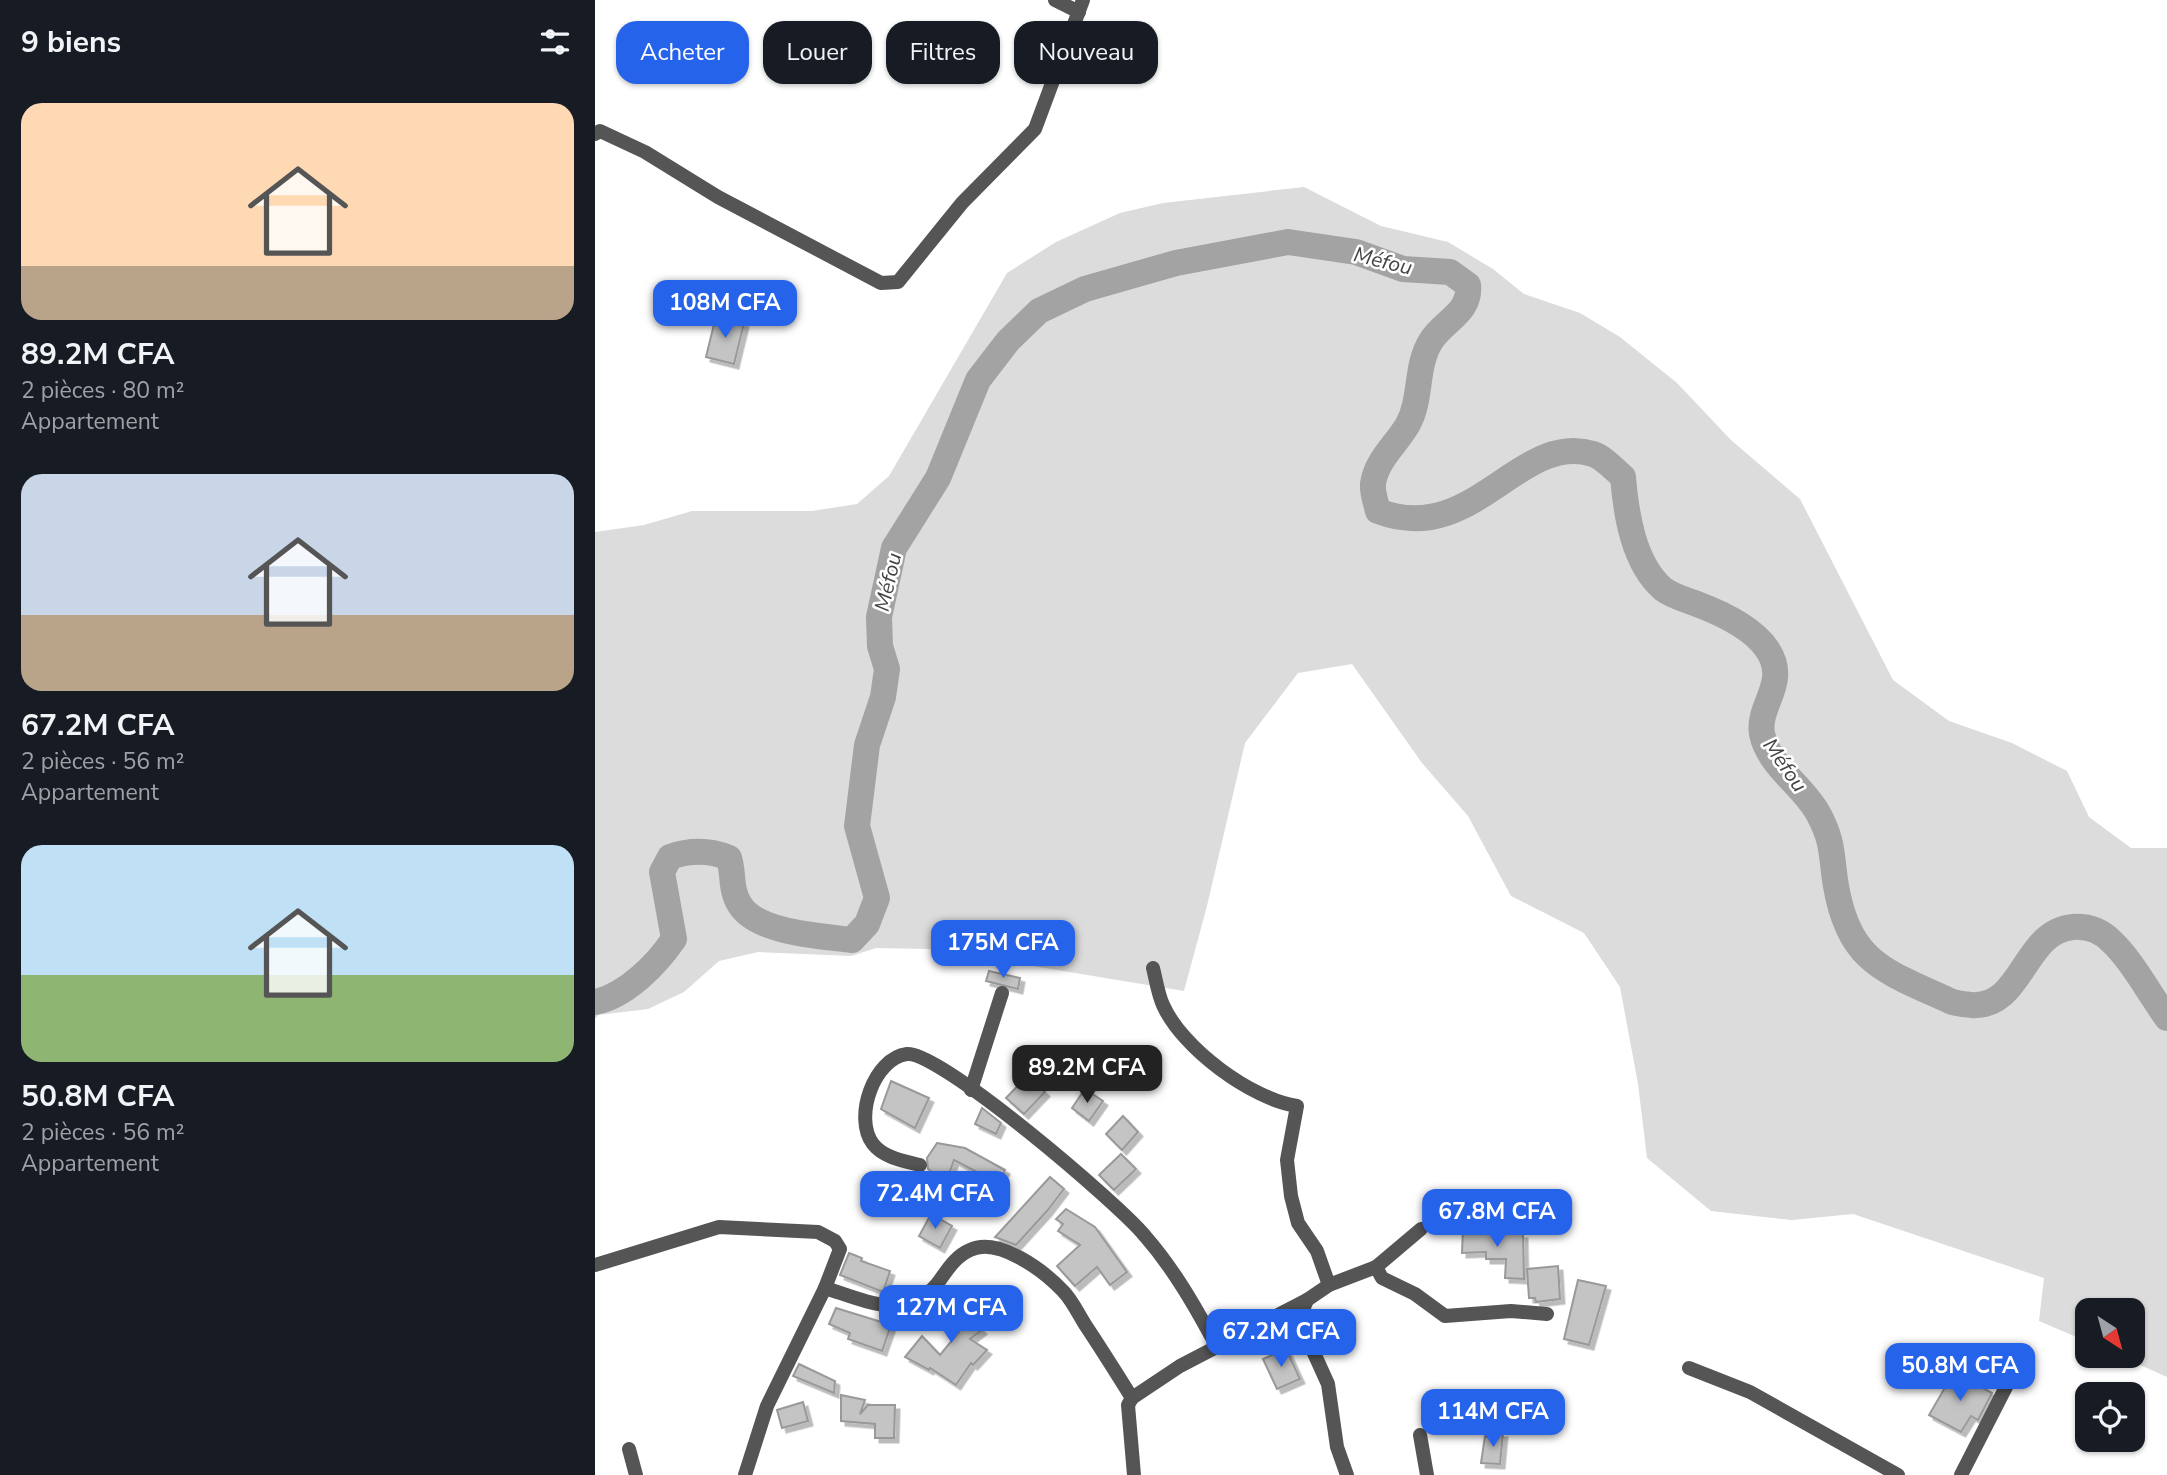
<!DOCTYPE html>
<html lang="fr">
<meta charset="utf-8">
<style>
:root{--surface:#171b24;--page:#20242c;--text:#f1f3f6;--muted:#9ea1a6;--accent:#2563eb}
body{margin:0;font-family:"Nunito Sans",sans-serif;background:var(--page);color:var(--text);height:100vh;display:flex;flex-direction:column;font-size:26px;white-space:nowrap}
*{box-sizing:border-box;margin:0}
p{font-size:23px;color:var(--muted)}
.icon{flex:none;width:38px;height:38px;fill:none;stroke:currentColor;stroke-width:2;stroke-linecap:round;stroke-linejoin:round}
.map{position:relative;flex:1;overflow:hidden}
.details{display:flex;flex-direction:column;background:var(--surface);width:595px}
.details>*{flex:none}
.hud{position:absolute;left:21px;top:21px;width:665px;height:63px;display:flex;gap:14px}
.needle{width:46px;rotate:144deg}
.fabs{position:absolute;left:1480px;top:1298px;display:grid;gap:14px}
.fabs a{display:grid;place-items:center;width:70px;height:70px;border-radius:14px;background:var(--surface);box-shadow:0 2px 5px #0004;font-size:35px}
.price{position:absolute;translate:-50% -60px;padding:0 16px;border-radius:14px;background:var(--accent);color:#fff;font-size:23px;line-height:46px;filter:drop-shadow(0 2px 4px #0008)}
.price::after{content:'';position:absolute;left:50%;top:42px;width:21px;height:16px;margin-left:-10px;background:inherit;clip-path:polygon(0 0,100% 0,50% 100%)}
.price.current{background:#222;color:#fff}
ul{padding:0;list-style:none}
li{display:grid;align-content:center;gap:14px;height:371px;padding:0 21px}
li span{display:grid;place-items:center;height:217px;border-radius:21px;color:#555}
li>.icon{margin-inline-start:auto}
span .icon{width:126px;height:126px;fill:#fffc;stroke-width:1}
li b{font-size:30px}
h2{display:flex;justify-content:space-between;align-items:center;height:84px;padding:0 21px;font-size:30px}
.chip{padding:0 24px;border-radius:21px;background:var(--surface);box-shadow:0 2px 5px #0004;font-size:24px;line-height:63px}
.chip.current{background:var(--accent);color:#fff}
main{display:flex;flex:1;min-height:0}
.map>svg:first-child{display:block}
.green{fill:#dcdcdc}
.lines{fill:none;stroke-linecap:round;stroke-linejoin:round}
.river{stroke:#a3a3a3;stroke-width:26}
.building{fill:#c4c4c4;stroke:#999;stroke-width:2;filter:url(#shadow)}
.minor{stroke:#555;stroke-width:14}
.labels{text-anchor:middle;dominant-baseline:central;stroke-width:5;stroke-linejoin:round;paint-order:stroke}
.water-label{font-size:21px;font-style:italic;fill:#444;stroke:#fff}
</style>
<main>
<section class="details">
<h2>9 biens<svg class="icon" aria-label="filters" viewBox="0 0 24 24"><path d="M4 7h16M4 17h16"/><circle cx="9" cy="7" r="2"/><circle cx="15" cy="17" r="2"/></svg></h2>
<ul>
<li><span style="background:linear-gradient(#ffd9b3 75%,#b9a48a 0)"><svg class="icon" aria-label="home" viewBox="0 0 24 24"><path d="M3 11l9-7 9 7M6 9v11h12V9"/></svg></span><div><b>89.2M CFA</b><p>2 pièces · 80 m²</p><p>Appartement</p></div></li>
<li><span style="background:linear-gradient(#c9d6e8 65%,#b9a48a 0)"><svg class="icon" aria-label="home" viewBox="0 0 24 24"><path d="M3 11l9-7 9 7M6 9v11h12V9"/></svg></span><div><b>67.2M CFA</b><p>2 pièces · 56 m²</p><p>Appartement</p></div></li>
<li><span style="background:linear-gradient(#bfe0f5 60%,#8fb573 0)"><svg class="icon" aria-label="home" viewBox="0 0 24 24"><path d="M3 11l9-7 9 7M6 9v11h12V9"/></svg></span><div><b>50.8M CFA</b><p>2 pièces · 56 m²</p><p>Appartement</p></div></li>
</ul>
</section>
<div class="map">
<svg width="1572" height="1475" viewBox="0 0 1572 1475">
<defs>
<filter id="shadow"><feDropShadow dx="4.5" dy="4.5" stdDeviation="0" flood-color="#0004"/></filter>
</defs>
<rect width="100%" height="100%" fill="#fff"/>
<polygon class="green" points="709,187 786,226 853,242 898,269 929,294 985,313 1025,337 1082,383 1136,440 1205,499 1298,680 1354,721 1417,743 1472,771 1494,817 1536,848 1572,848 1572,1377 1525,1356 1538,1356 1538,1311 1493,1311 1493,1342 1444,1321 1449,1278 1258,1214 1197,1220 1116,1211 1052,1158 1043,1084 1025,987 989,933 916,896 873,816 827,763 757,664 703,673 650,743 612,906 589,991 334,949 281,948 256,956 163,952 124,961 89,992 53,1009 3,1015 0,1019 0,532 49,525 97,511 217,511 262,504 294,476 412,273 461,242 525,213 568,203"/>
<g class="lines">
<path class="river" d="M0 1002C31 996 62 964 79 939L67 872 75 857C95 850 115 850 134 858 139 874 135 890 145 905 162 933 227 936 257 940L272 924 282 898 262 826 272 745 288 697 292 669 285 646 284 617 299 548 343 478 383 380 413 341 444 311 490 289 581 263 693 242 761 252 808 269 855 272 873 285C876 313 848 321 836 341 820 366 827 399 813 424 802 444 781 460 778 484 777 492 781 503 783 511 878 548 924 431 998 454 1008 457 1020 470 1028 477 1031 513 1038 563 1068 589 1077 596 1091 600 1102 604 1126 613 1157 627 1172 649 1195 683 1162 704 1167 734 1174 767 1209 786 1224 815 1239 843 1236 857 1241 886 1254 963 1290 971 1355 1001 1362 1004 1369 1004 1376 1005 1428 1009 1428 931 1478 927 1493 926 1505 930 1516 941 1536 959 1555 995 1572 1018"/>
</g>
<g class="building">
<polygon points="121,316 149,323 139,364 111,357"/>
<polygon points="394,971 425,978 423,989 391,981"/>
<polygon points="432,1076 450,1092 429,1114 411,1098"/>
<polygon points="296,1081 334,1098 320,1128 286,1109"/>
<polygon points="490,1089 508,1101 494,1121 477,1108"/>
<polygon points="387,1108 406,1123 401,1134 380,1124"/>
<polygon points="528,1116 543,1132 527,1150 511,1134"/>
<polygon points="342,1143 370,1148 410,1170 403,1183 359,1160 351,1182 333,1169 332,1158"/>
<polygon points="526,1154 541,1169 519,1190 504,1175"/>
<polygon points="455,1177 469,1189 452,1211 421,1245 400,1237"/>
<polygon points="471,1209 500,1227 532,1272 515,1285 502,1267 480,1286 462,1266 485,1245 463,1231 468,1224 461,1219"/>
<polygon points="336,1214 357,1226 345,1248 324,1236"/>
<polygon points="877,1221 880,1234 928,1234 929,1279 910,1278 911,1259 891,1259 891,1252 867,1253 868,1227"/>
<polygon points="254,1253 267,1258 266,1261 295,1271 288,1292 245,1275"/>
<polygon points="963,1266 965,1299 941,1302 940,1298 934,1298 932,1269"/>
<polygon points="983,1280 1011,1286 994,1345 969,1339"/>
<polygon points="352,1297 372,1312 370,1314 387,1330 375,1339 392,1350 378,1365 376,1363 361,1385 335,1368 334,1370 310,1357 327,1336 345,1355 364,1332 339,1314"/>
<polygon points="241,1308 296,1325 287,1351 253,1339 255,1333 234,1324"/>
<polygon points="691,1349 705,1379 682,1389 668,1359"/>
<polygon points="204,1364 240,1381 239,1393 198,1376"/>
<polygon points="1359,1372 1397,1393 1383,1420 1376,1416 1366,1432 1334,1415"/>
<polygon points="246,1395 270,1400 265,1414 273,1405 300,1405 299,1438 280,1438 280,1424 246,1421"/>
<polygon points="208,1402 213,1421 187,1428 182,1410"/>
<polygon points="895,1433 908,1433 905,1464 886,1463 890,1436 894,1438"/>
</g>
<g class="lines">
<g class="minor">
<polyline points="460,0 484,12"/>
<polyline points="0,134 5,131 50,152 123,197 286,283 303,282 367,203 440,129 488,0"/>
<path d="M558 968C561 980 563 994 568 1005 587 1048 656 1099 702 1106L692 1160 696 1196 703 1223 722 1251 734 1285"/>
<polyline points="376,1090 407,993"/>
<path d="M325 1165C309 1161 289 1158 278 1144 258 1118 279 1058 312 1054 345 1051 524 1204 550 1236 579 1269 601 1308 622 1347"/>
<polyline points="0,1265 124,1227 223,1232 240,1241 245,1249 230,1288"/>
<polyline points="781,1267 787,1278 820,1294 850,1316 916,1311 952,1314"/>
<polyline points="712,1300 704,1320 733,1384 742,1447 752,1475"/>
<polyline points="1094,1368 1155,1392 1303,1475"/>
<polyline points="825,1435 832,1475"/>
<polyline points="34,1449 41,1475"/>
<path d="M150 1475 172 1406 230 1288C269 1300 310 1322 342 1284 352 1271 359 1257 375 1250 403 1236 449 1271 468 1291 477 1300 484 1315 491 1326 507 1350 522 1374 537 1398"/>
<polyline points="539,1475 533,1405 537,1398 585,1366 712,1300 734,1285 781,1267 826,1229"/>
<polyline points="1366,1475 1413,1383"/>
</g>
</g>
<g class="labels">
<g class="water-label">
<text transform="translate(788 261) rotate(14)">Méfou</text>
<text transform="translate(293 582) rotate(-77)">Méfou</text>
<text transform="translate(1190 765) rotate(55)">Méfou</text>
</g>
</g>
</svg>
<div class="fabs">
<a><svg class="needle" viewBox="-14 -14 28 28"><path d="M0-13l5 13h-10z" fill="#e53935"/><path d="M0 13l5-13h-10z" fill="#9ea1a6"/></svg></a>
<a><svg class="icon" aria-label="locate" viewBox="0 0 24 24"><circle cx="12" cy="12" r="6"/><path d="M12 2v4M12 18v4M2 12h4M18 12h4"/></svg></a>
</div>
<b class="price" style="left:130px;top:340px">108M CFA</b>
<b class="price" style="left:408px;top:980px">175M CFA</b>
<b class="price current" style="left:492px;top:1105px">89.2M CFA</b>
<b class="price" style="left:340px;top:1231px">72.4M CFA</b>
<b class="price" style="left:902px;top:1249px">67.8M CFA</b>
<b class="price" style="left:356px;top:1345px">127M CFA</b>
<b class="price" style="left:686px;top:1369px">67.2M CFA</b>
<b class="price" style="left:1365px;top:1403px">50.8M CFA</b>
<b class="price" style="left:898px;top:1449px">114M CFA</b>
<div class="hud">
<a class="chip current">Acheter</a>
<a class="chip">Louer</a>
<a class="chip">Filtres</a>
<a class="chip">Nouveau</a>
</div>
</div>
</main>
